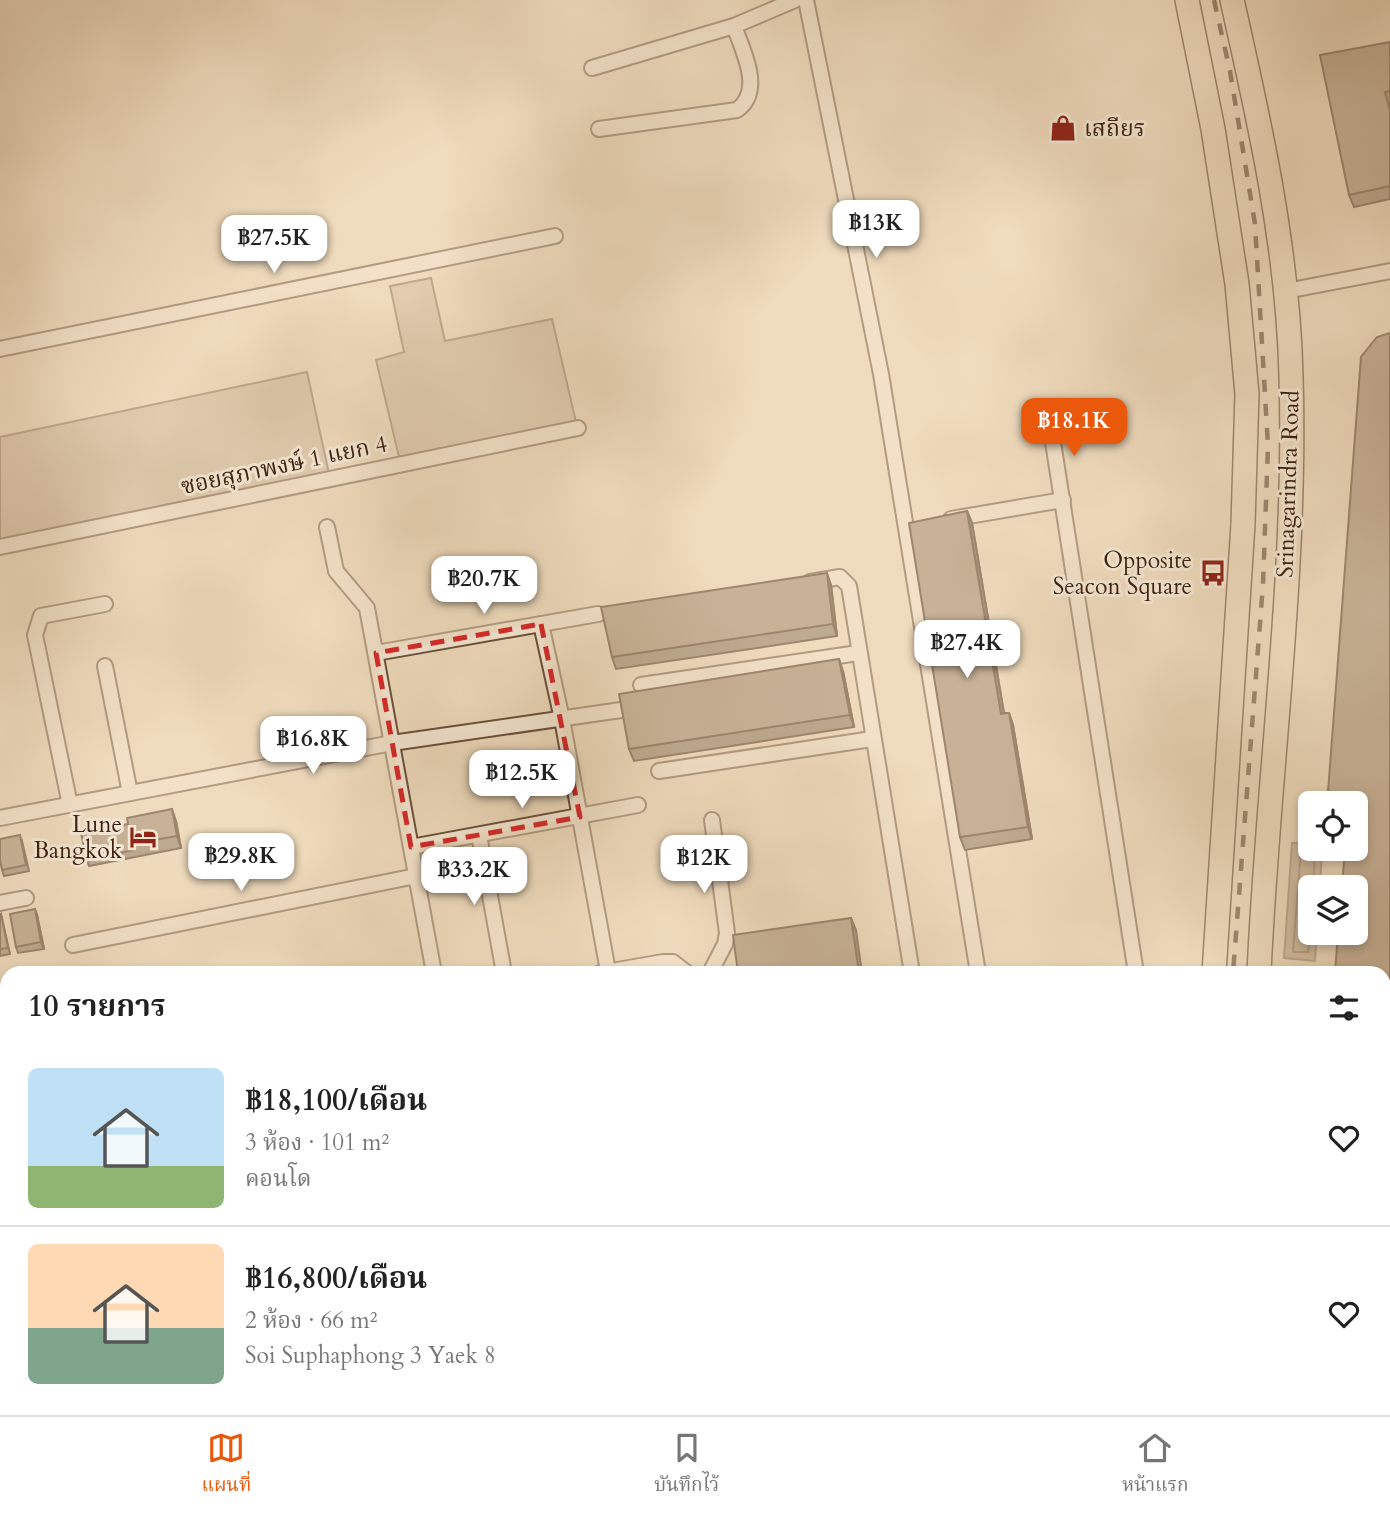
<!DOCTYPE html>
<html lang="th">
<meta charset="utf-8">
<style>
:root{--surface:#fff;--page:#f2f2f2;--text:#222;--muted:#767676;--line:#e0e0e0;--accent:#ea580c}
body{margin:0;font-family:Cardo,"Noto Serif Thai",serif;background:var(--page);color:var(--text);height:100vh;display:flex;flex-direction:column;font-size:26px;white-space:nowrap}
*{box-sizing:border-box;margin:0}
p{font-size:23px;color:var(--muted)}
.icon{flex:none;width:38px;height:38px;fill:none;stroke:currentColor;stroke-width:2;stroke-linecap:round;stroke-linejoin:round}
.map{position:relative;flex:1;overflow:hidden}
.sheet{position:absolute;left:0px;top:966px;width:1391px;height:450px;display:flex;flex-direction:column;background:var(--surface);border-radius:21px 21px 0 0;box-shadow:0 4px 10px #0003}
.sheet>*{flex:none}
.fabs{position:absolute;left:1298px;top:791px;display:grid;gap:14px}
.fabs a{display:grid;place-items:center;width:70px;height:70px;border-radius:10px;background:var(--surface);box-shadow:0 4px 10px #0003;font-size:35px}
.price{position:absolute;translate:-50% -60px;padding:0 16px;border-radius:14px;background:#fff;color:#222;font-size:23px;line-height:46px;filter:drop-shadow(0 2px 4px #0008)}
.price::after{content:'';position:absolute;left:50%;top:42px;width:21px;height:16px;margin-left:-10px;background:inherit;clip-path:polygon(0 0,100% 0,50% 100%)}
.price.on{background:var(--accent);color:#fff}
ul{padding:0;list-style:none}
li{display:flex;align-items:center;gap:21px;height:175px;padding:0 28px}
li+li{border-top:2px solid var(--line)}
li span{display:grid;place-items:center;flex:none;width:196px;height:140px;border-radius:10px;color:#555}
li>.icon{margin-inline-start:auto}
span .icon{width:84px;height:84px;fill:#fffc;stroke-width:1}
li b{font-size:30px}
h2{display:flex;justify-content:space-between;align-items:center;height:84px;padding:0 28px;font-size:30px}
.tabs{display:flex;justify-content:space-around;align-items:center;height:98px;border-top:2px solid var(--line);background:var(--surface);font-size:19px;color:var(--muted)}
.tabs a{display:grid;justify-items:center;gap:4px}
.tabs .on{color:var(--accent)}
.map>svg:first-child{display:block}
.green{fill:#d1bb9f;stroke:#876e57;stroke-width:2}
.water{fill:#b29b82;stroke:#836a54;stroke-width:2}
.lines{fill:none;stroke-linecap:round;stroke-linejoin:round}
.shore{stroke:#785e48;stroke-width:2}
.street-casing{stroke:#6a4f3a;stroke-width:18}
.primary-casing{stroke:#3d200f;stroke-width:26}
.street{stroke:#f5e8d4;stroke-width:14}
.primary{stroke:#efdbbd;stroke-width:23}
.rail{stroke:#3d200f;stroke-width:4.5;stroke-dasharray:12 12;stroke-linecap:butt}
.wall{fill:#846f5a;stroke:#3d200f;stroke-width:2}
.shaded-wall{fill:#6c5a4a;stroke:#3d200f;stroke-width:2}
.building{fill:#9a8169;stroke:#3d200f;stroke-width:2}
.marked{fill:none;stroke:#d62828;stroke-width:5;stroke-dasharray:14 9;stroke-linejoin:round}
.labels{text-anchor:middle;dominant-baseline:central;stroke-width:6;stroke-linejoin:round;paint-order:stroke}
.poi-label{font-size:23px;fill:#3d200f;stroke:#f5e8d4;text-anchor:end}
.street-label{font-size:23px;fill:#3d200f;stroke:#f5e8d4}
</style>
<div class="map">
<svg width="1390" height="1415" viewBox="0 0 1390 1415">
<rect width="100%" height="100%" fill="#efdbbd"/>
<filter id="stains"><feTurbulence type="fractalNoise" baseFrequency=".00286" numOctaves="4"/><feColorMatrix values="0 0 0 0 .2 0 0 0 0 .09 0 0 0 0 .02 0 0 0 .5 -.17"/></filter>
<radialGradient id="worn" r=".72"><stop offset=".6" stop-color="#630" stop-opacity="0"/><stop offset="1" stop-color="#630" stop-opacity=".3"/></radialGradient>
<g class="green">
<polygon points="431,278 445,341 552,319 576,422 399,457 376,360 404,352 390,286"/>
<polygon points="307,372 329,474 0,541 0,437"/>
</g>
<polygon class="water" points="1292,843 1311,843 1311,849 1322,849 1320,887 1311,887 1311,933 1317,933 1315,961 1284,958"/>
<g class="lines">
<polyline class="shore" points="1311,930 1308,952 1293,952 1301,850 1315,852 1313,887"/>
<g class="street-casing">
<g id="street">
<polyline points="806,0 881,374 978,973"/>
<polyline points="592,68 734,26"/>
<path d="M599 129 737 110C764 91 743 51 734 26L795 0"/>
<polyline points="1286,291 1390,271"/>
<polyline points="0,349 555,236"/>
<polyline points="1050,423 1136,973"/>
<polyline points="951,519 1063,500"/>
<polyline points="327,527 336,571 367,608 434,973"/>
<polyline points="0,547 578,428"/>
<polyline points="810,582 840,577 849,586 912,973"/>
<polyline points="541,624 562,719 608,971"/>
<polyline points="376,653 598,614"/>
<polyline points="105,666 130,793"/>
<polyline points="641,685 858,653"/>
<polyline points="659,771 872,739"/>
<polyline points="70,805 35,635 41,616 105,604"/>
<polyline points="0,818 392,743 621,710"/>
<polyline points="479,835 504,973"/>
<polyline points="411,847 638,805"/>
<polyline points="0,903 26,898"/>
<polyline points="73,945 416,876"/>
<polyline points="600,973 663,962 673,962 687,973"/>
<polyline points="710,973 725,944 727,933 712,820"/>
<polyline points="0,1089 7,1087"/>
<polyline points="0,1289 7,1288"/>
<polyline points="790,1409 790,1415"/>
<polyline points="925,1409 926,1415"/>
<polyline points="1046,1409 1047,1415"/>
<polyline points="480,1415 512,1409"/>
</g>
</g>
<g class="primary-casing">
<g id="primary">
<polyline points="1187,0 1213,129 1237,284 1247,394 1243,524 1214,973"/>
<path d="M1232 0C1260 124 1288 248 1291 376 1297 575 1268 774 1259 973"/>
<polyline points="1176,1415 1177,1409"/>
<polyline points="1218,1415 1219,1409"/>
</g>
</g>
<use href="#street" class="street"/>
<use href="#primary" class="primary"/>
<g class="rail">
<polyline points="1214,0 1230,71 1255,224 1268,446 1263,584 1233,973"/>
<polyline points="1199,1415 1200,1409"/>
</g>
</g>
<g class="wall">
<polygon points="1390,42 1390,199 1354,207 1349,195"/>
<polygon points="1390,333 1390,1415 1286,1415 1285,1412 1356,803 1332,803 1328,792"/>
<polygon points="967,511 972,523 1004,713 1009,713 1013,725 1032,839 965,850 960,837"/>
<polygon points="831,585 837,636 616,669 612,657"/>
<polygon points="843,671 854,727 634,761 629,749"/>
<polygon points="176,821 181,848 89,866 87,860 128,824"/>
<polygon points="22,841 29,871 4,876 2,870"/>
<polygon points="1,914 10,954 0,956 0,915"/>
<polygon points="37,915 44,949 18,953 16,947"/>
</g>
<g class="shaded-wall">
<polygon points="967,511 972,523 1006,726 1001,714"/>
<polygon points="827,573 831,585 837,636 833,624"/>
<polygon points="839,659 843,671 854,727 850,715"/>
<polygon points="1009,713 1013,725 1032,839 1028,827"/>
<polygon points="172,809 176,821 181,848 177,836"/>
<polygon points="35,909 37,915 44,949 41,942"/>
<polygon points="851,918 856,930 862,973 859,973"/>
</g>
<g class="building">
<polygon points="1390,42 1390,91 1385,92 1390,111 1390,186 1349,195 1320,55"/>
<polygon points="1390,333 1390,1415 1287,1415 1285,1412 1285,1409 1384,1409 1384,973 1335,973 1338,933 1356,933 1356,887 1342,887 1345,849 1356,849 1356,803 1337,803 1328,792 1361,357 1377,337"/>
<polygon points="967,511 1001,714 1009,713 1028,827 960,837 909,523"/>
<polygon points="827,573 833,624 612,657 601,607"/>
<polygon points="839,659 850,715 629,749 619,694"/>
<polygon points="172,809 177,836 132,844 127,818"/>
<polygon points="128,824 134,850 87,860 81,833"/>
<polygon points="20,835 26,865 2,870 0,860 0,839"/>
<polygon points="35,909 41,942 16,947 10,914"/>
<polygon points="1,914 8,948 0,949 0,915"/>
<polygon points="851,918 859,973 738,973 733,935"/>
</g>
<path d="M0 0H1390V1415H0ZM541 624 580 817 411 847 376 653Z" fill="#efdbbd" fill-opacity=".55" fill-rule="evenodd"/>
<path class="marked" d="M541 624 580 817 411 847 376 653Z"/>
<defs>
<g id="shop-bare" transform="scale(2.1)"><path d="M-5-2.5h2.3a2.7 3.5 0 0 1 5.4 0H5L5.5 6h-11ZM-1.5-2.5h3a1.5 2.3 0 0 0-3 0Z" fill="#8f2418" stroke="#f5e8d4" stroke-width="2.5" paint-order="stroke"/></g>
<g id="bus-bare" transform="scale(2.1)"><path d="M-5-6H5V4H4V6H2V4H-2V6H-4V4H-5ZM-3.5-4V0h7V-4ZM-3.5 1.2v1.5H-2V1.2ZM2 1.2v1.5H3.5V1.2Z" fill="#8f2418" stroke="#f5e8d4" stroke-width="2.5" paint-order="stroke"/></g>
<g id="hotel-bare" transform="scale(2.1)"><path d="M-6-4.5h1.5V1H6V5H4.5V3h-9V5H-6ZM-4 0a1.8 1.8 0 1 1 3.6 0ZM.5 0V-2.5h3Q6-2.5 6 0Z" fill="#8f2418" stroke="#f5e8d4" stroke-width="2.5" paint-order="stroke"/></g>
</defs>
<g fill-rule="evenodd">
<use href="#shop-bare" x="1063" y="128"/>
<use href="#bus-bare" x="1213" y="573"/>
<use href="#hotel-bare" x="143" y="837"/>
</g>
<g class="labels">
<g class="poi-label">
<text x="1084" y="128" text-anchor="start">เสถียร</text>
<text x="1192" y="560">Opposite<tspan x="1192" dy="26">Seacon Square</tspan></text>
<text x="122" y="824">Lune<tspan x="122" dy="26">Bangkok</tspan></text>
</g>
<g class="street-label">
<text transform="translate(284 465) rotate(-12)">ซอยสุภาพงษ์ 1 แยก 4</text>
<text transform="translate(1288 484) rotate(-88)">Srinagarindra Road</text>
</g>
</g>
<rect width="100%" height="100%" filter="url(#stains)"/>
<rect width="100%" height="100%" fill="url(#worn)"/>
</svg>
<div class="fabs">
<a><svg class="icon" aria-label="locate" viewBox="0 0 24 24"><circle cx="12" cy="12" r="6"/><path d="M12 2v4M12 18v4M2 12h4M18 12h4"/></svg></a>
<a><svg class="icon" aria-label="layers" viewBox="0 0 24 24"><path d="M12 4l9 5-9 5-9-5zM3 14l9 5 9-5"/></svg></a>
</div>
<b class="price" style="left:876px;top:260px">฿13K</b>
<b class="price" style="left:274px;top:275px">฿27.5K</b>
<b class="price on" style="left:1074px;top:458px">฿18.1K</b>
<b class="price" style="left:484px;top:616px">฿20.7K</b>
<b class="price" style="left:967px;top:680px">฿27.4K</b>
<b class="price" style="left:313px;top:776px">฿16.8K</b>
<b class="price" style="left:522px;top:810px">฿12.5K</b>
<b class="price" style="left:241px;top:893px">฿29.8K</b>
<b class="price" style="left:704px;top:895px">฿12K</b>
<b class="price" style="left:474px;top:907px">฿33.2K</b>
<section class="sheet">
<h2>10 รายการ<svg class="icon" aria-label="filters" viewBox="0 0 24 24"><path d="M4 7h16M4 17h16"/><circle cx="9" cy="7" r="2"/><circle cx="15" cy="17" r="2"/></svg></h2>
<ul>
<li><span style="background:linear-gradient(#bfe0f5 70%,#8fb573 0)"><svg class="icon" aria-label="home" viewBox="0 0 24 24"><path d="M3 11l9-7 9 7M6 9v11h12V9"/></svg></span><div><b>฿18,100/เดือน</b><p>3 ห้อง · 101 m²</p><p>คอนโด</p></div><svg class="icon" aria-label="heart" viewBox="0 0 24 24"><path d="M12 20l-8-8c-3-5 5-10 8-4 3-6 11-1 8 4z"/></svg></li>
<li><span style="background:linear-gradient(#ffd9b3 60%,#7fa58c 0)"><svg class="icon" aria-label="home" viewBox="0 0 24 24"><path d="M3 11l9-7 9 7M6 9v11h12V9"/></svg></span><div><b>฿16,800/เดือน</b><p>2 ห้อง · 66 m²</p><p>Soi Suphaphong 3 Yaek 8</p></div><svg class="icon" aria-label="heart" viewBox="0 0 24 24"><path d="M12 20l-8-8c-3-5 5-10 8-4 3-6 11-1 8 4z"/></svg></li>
</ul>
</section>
</div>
<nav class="tabs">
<a class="on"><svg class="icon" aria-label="map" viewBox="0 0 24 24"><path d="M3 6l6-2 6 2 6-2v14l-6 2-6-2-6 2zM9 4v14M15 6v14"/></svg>แผนที่</a>
<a><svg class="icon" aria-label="saved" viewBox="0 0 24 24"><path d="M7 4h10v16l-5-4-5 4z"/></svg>บันทึกไว้</a>
<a><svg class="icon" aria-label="home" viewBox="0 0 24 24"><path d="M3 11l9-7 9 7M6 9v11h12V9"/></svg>หน้าแรก</a>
</nav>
